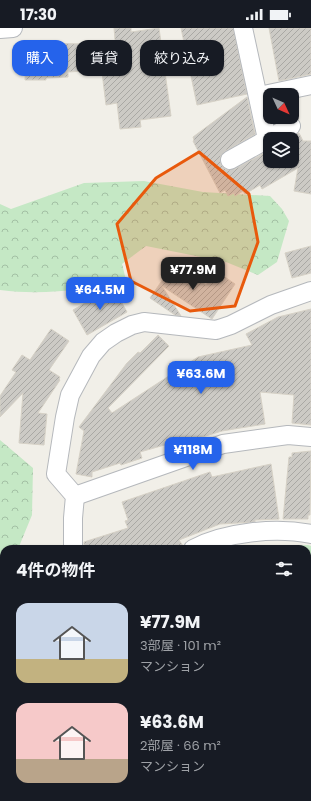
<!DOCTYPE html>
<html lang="ja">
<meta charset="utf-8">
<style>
:root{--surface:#171b24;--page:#20242c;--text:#f1f3f6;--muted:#9ea1a6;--accent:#2563eb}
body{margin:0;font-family:Poppins,"Noto Sans JP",sans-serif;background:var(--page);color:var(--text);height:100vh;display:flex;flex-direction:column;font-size:15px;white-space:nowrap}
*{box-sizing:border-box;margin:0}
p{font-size:13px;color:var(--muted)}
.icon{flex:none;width:22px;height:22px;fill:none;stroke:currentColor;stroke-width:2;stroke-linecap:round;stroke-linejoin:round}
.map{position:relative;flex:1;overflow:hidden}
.panel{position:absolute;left:0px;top:517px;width:311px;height:256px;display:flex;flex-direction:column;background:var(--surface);border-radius:12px 12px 0 0;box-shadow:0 1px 3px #0004}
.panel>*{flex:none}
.banner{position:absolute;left:12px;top:12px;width:287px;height:36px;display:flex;gap:8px}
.needle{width:26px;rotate:134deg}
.tools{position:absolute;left:263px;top:60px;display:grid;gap:8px}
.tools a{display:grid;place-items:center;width:36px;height:36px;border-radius:8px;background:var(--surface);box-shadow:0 1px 3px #0004;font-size:20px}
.price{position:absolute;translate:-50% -34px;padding:0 9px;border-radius:8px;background:var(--accent);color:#fff;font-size:13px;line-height:26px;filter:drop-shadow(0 1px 2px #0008)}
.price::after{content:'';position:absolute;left:50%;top:24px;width:12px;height:9px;margin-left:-6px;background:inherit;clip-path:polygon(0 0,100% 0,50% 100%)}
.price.current{background:#222;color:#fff}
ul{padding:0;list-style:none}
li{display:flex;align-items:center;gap:12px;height:100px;padding:0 16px}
li span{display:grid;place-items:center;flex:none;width:112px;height:80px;border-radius:12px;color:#555}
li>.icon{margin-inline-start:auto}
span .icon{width:48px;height:48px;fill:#fffc;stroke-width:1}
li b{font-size:17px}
h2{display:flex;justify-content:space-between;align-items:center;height:48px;padding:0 16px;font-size:17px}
.chip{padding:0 14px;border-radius:12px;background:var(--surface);box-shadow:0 1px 3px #0004;font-size:14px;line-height:36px}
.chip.current{background:var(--accent);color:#fff}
.status{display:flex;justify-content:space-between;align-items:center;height:28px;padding:0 20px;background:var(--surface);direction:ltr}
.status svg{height:11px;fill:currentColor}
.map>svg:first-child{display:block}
.forest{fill:url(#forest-crowns)}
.building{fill:url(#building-hatch);stroke:#d6d1c6}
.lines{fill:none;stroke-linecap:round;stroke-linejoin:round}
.minor-casing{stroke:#b5b8bc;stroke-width:20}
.minor{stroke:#fff;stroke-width:18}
.marked{fill:#e8590c;fill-opacity:0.2;stroke:#e8590c;stroke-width:3;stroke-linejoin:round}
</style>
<div class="status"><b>17:30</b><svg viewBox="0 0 49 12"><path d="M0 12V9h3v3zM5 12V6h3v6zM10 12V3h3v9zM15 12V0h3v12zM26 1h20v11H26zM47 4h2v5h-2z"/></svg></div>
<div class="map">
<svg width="311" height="773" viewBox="0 0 311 773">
<defs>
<pattern id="forest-crowns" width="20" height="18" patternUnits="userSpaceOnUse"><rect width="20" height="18" fill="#c5e8c5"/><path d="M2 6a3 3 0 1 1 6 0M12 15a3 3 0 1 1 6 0" fill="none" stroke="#a3c0a4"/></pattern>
<pattern id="building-hatch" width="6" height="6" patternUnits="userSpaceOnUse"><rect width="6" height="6" fill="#cccac5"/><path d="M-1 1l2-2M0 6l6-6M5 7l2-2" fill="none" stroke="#a9a8a4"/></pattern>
</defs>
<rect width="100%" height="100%" fill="#f1efe8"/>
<g class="forest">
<path d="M144 153 203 164 270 168 282 181 289 193 277 234 258 247 226 234 146 218 122 236 126 252C112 259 98 259 84 261 54 264 30 266 0 262V176L11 181 84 155Z"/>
<polygon points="0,412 33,440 32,487 18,521 4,521 4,554 0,556"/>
<polygon points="308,517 311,518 311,696 307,696 307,521 242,521"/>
<polygon points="14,769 193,769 189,773 4,773"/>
</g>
<g class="building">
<polygon points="114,0 131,0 131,4 159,0 171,88 140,92 141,99 120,101 117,75 106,77 101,36 117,34"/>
<polygon points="181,0 233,0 247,66 197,77"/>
<polygon points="269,0 311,0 311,46 279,53"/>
<polygon points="31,15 85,16 85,43 68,44 68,49 46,50 46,52 25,52 26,31 31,31"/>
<polygon points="247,69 255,106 225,123 221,127 220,131 221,137 225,141 229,142 235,141 270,122 270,133 292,133 292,111 289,111 299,105 303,113 311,113 311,166 294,163 298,140 262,161 260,157 245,166 243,163 235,168 234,165 228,168 225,162 220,165 193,113 194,112 193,109"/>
<polygon points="273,89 286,89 274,95"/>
<polygon points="311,218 311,245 292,250 285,225"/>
<polygon points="174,235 206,257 216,243 235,256 212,291 162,258 181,288 175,287 150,270"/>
<polygon points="113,259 127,284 87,307 73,282"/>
<polygon points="311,281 311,397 292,395 294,367 260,364 265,396 222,403 199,410 200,412 184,418 182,412 140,424 142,430 121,437 120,435 92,444 92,449 76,446 84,403 79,399 127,335 138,324 140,325 158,307 169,318 108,380 112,385 198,329 252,317 246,306 278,289"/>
<polygon points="51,301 69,313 49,342 60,349 59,351 60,352 38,385 47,386 44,417 19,415 23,365 0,389 0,368 16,344 12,342 22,327 30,332"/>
<polygon points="311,423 310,487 308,487 308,491 283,491 289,429 292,429 292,425"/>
<polygon points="271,436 279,491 255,492 255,494 220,496 179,512 183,518 183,521 84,521 84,514 128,500 125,493 128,492 122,474 210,444 212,449"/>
</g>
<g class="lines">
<g class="minor-casing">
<g id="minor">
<polyline points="243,0 267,111"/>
<polyline points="0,1 13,0"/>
<polyline points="259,68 311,57"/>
<polyline points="230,132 291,98"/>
<polyline points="75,468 223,416 288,407 311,409"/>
<polyline points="73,521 73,490 75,468 56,446 65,389 70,367 91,328 103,314 116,305 132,297 144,294 216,302 231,297 271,277 311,263"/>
<path d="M193 521C225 504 275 499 311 506"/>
<polyline points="0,700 4,698"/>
</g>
</g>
<use href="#minor" class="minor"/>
</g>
<path class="marked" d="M199 124 249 166 258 214 235 278 190 283 131 253 117 196 156 150Z"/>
</svg>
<div class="tools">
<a><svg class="needle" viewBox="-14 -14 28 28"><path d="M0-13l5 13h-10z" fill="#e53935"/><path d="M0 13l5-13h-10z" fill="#9ea1a6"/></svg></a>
<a><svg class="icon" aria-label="layers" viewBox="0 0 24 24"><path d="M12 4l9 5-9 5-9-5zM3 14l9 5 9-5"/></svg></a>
</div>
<b class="price current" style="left:193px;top:263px">¥77.9M</b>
<b class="price" style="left:100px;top:283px">¥64.5M</b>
<b class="price" style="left:201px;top:367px">¥63.6M</b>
<b class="price" style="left:193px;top:443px">¥118M</b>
<div class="banner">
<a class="chip current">購入</a>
<a class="chip">賃貸</a>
<a class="chip">絞り込み</a>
</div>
<section class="panel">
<h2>4件の物件<svg class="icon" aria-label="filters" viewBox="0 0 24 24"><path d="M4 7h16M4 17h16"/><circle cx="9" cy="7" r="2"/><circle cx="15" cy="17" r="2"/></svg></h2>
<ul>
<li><span style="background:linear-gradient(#c9d6e8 70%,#c2b280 0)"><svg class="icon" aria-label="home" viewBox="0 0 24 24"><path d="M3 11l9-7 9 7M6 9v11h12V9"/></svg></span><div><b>¥77.9M</b><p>3部屋 · 101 m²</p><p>マンション</p></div></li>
<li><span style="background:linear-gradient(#f6c9c9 70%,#b9a48a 0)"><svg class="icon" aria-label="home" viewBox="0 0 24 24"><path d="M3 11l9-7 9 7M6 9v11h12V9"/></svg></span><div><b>¥63.6M</b><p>2部屋 · 66 m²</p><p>マンション</p></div></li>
</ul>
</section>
</div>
